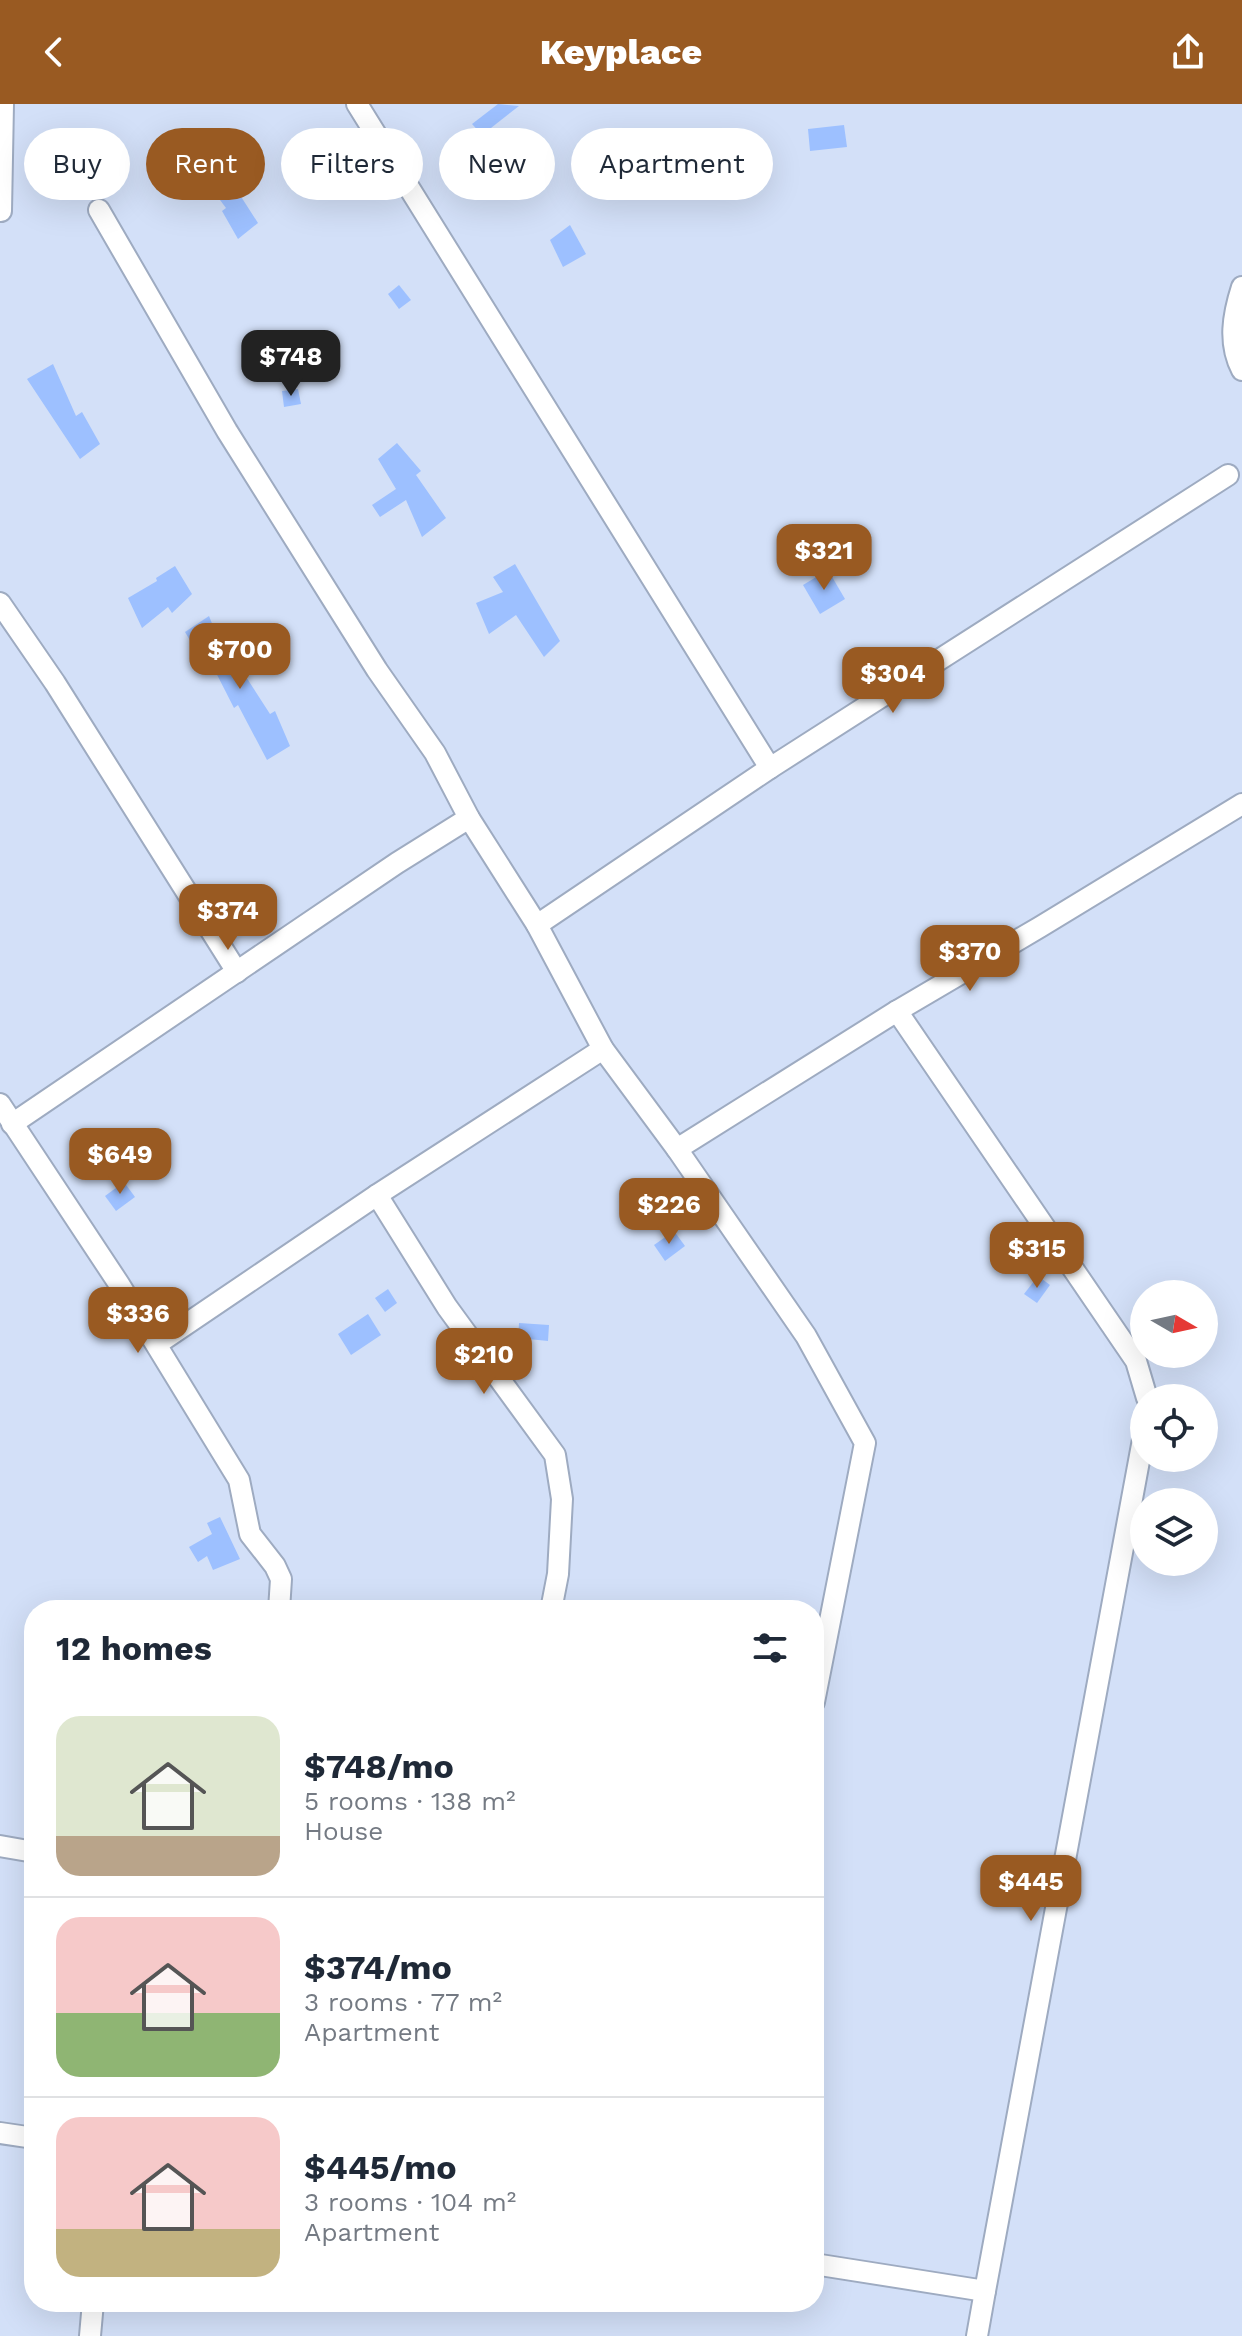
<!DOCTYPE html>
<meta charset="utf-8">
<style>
:root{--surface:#fff;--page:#f2f2f3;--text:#1f2937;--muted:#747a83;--line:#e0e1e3;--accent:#995a22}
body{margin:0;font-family:"Work Sans",sans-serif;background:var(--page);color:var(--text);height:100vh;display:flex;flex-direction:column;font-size:30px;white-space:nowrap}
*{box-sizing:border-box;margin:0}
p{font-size:26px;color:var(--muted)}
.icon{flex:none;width:44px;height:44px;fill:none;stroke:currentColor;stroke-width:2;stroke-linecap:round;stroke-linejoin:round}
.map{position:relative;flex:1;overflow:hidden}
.sheet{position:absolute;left:24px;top:1496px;width:800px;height:712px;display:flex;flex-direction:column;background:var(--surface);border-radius:32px;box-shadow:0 8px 32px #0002}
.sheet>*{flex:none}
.guide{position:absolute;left:24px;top:24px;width:800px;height:72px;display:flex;gap:16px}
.needle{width:52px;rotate:99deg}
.fabs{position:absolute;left:1130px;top:1176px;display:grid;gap:16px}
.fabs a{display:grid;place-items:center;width:88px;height:88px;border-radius:50%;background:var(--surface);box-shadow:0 8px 32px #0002;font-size:40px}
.price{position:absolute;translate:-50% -68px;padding:0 18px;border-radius:16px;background:var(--accent);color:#fff;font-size:26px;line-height:52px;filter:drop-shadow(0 2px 4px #0008)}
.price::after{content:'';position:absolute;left:50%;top:48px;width:24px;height:18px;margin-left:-12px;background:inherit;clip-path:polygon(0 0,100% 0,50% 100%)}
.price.selected{background:#222;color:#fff}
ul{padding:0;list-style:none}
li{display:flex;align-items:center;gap:24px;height:200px;padding:0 32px}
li+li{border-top:2px solid var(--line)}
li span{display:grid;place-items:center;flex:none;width:224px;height:160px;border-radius:24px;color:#555}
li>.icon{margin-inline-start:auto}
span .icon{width:96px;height:96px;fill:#fffc;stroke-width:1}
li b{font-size:34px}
h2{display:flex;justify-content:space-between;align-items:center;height:96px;padding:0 32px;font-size:34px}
.pill{padding:0 28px;border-radius:36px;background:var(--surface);box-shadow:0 8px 32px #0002;font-size:28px;line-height:72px}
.pill.selected{background:var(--accent);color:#fff}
header{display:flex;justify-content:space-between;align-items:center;height:104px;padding:0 32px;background:var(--accent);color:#fff;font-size:36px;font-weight:800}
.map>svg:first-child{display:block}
.building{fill:#9dc0ff}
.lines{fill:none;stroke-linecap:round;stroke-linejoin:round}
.minor-casing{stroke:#9eabc1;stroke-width:24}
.minor{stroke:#fff;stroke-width:20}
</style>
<header><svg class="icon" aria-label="back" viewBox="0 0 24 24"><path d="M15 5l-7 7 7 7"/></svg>Keyplace<svg class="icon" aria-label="share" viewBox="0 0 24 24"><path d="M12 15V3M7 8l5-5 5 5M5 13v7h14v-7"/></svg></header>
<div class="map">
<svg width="1242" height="2232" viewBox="0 0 1242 2232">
<rect width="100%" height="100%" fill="#d3e0f8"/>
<g class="building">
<polygon points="498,0 519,2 482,31 472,20"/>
<polygon points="844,21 847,43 810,47 808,25"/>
<polygon points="222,63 258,119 238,135 222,107 226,104 205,76"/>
<polygon points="570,121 586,150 563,163 550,136"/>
<polygon points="399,181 411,196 399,205 388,190"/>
<polygon points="53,260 76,312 82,308 100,340 80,355 27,275"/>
<polygon points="298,285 301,300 284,303 282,287"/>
<polygon points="397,339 421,367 416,371 446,414 422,433 406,396 380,413 372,401 396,385 378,355"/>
<polygon points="515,460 560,537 544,553 516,511 489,530 476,499 503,488 493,473"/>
<polygon points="175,462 192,490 172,509 168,503 142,524 128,494 157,477 156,474"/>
<polygon points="828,466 845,495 820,510 803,481"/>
<polygon points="209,512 230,564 237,559 270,610 275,607 290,642 267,656 238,601 234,604 207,551 201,555 185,528"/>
<polygon points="124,1078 135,1093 116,1107 105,1092"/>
<polygon points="674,1127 685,1142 665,1157 654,1141"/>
<polygon points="1038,1172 1050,1181 1037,1199 1024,1190"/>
<polygon points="388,1185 397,1199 385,1208 375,1194"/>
<polygon points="368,1210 381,1231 351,1251 338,1230"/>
<polygon points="519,1219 549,1221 548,1237 518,1234"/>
<polygon points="220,1413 240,1455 213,1466 207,1452 198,1458 189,1443 212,1430 207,1419"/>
</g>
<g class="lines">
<g class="minor-casing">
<g id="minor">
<polyline points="357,0 770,664"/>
<polyline points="99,106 227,327 377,566 435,649 469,714 537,821 603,945 677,1045 806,1232 865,1339 814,1598"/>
<polyline points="1,107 3,0"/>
<path d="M1242 183C1233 211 1228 239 1242 266"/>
<polyline points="0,499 55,579 237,868"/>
<polyline points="537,821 770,664 1228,371"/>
<polyline points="897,907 1136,1257 1147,1294"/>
<polyline points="0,1000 119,1180 239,1376 250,1430 275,1462 281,1475 279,1506"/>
<polyline points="12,1020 397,759 469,714"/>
<polyline points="677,1045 897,907 1040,823 1242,700"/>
<polyline points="377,1091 447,1203 555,1351 562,1395 558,1470 551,1506"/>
<polyline points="157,1240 377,1091 603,945"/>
<polyline points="0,1742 34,1748"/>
<polyline points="0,2029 34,2034"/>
<polyline points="814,2160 985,2187 1144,1330"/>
<polyline points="90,2232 93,2198"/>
<polyline points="977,2232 985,2187"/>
</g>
</g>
<use href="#minor" class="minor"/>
</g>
</svg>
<div class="fabs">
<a><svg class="needle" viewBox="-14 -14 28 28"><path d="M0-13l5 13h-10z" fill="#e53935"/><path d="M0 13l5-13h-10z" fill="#747a83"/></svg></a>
<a><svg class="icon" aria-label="locate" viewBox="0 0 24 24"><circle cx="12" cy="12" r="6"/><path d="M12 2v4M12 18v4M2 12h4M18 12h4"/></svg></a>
<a><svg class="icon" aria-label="layers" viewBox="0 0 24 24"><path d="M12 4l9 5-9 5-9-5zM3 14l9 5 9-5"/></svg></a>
</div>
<b class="price selected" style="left:291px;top:294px">$748</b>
<b class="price" style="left:824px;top:488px">$321</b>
<b class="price" style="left:240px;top:587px">$700</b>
<b class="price" style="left:893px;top:611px">$304</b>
<b class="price" style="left:228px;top:848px">$374</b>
<b class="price" style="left:970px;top:889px">$370</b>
<b class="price" style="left:120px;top:1092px">$649</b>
<b class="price" style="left:669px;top:1142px">$226</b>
<b class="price" style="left:1037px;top:1186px">$315</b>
<b class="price" style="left:138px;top:1251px">$336</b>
<b class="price" style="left:484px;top:1292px">$210</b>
<b class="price" style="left:1031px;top:1819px">$445</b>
<div class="guide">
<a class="pill">Buy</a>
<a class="pill selected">Rent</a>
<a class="pill">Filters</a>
<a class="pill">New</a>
<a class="pill">Apartment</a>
</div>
<section class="sheet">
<h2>12 homes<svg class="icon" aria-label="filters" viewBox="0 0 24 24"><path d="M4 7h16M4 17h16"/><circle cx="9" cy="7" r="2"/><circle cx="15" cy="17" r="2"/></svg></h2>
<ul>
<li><span style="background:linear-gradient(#dfe7d0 75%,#b9a48a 0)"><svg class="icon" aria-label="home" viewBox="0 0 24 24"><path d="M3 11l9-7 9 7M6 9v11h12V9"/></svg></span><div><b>$748/mo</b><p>5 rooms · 138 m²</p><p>House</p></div></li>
<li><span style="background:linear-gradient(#f6c9c9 60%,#8fb573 0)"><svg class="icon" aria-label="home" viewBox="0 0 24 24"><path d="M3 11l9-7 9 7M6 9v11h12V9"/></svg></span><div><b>$374/mo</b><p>3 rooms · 77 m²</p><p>Apartment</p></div></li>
<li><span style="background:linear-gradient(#f6c9c9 70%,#c2b280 0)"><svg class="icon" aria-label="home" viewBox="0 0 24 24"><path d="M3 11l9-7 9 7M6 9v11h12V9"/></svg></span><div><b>$445/mo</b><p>3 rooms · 104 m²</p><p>Apartment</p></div></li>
</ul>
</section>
</div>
